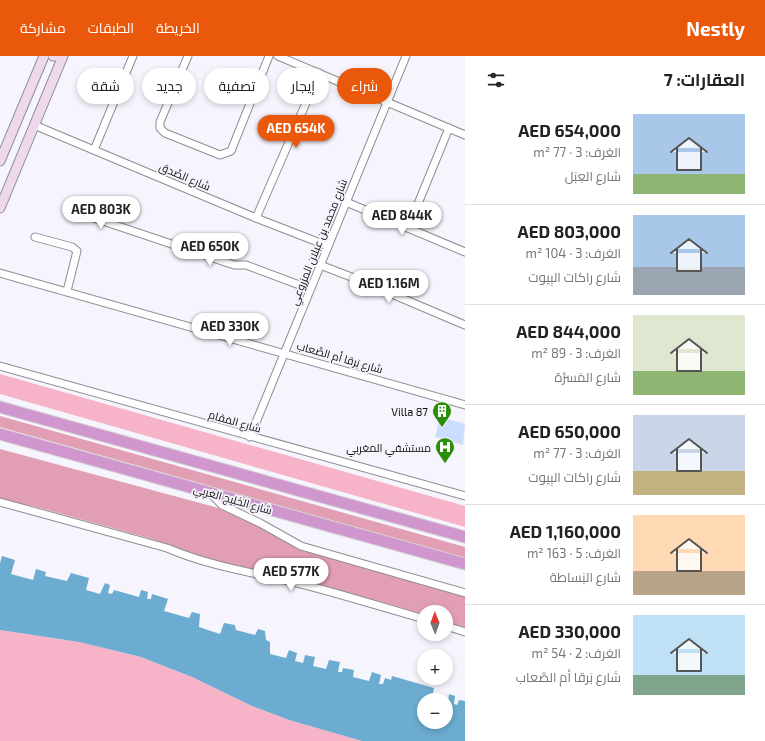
<!DOCTYPE html>
<html lang="ar">
<meta charset="utf-8">
<style>
:root{--surface:#fff;--page:#f6f6f6;--text:#222;--muted:#767676;--line:#e0e0e0;--accent:#ea580c}
body{margin:0;font-family:"Exo 2",Cairo,sans-serif;background:var(--page);color:var(--text);direction:rtl;height:100vh;display:flex;flex-direction:column;font-size:15px;white-space:nowrap}
*{box-sizing:border-box;margin:0}
p{font-size:13px;color:var(--muted)}
.icon{flex:none;width:22px;height:22px;fill:none;stroke:currentColor;stroke-width:2;stroke-linecap:round;stroke-linejoin:round}
.map{position:relative;flex:1;overflow:hidden;direction:ltr}
.panel{display:flex;flex-direction:column;background:var(--surface);width:300px}
.panel>*{flex:none}
.guide{position:absolute;left:12px;top:12px;width:380px;height:36px;direction:rtl;display:flex;gap:8px}
.needle{width:26px;rotate:359deg}
.controls{position:absolute;left:417px;top:549px;display:grid;gap:8px}
.controls a{display:grid;place-items:center;width:36px;height:36px;border-radius:50%;background:var(--surface);box-shadow:0 2px 6px #0003;font-size:20px}
.price{position:absolute;translate:-50% -34px;padding:0 9px;border-radius:14px;background:#fff;color:#222;font-size:13px;line-height:26px;filter:drop-shadow(0 1px 2px #0008)}
.price::after{content:'';position:absolute;left:50%;top:24px;width:12px;height:9px;margin-left:-6px;background:inherit;clip-path:polygon(0 0,100% 0,50% 100%)}
.price.on{background:var(--accent);color:#fff}
ul{padding:0;list-style:none}
li{display:flex;align-items:center;gap:12px;height:100px;padding:0 20px}
li+li{border-top:1px solid var(--line)}
li span{display:grid;place-items:center;flex:none;width:112px;height:80px;border-radius:0px;color:#555}
li>.icon{margin-inline-start:auto}
span .icon{width:48px;height:48px;fill:#fffc;stroke-width:1}
li b{font-size:17px}
h2{display:flex;justify-content:space-between;align-items:center;height:48px;padding:0 20px;font-size:17px}
.pill{padding:0 14px;border-radius:18px;background:var(--surface);box-shadow:0 2px 6px #0003;font-size:14px;line-height:36px}
.pill.on{background:var(--accent);color:#fff}
header{display:flex;align-items:center;gap:24px;box-sizing:border-box;height:56px;padding:0 20px;background:var(--accent);color:#fff}
header strong{font-size:19px}
nav{display:flex;gap:22px;margin-inline-start:auto;font-size:14px}
main{display:flex;flex:1;min-height:0}
.map>svg:first-child{display:block}
.green{fill:#f7b3c7}
.forest{fill:#e29eb2}
.water{fill:#6bacd0}
.building{fill:#ccdcfe}
.lines{fill:none;stroke-linecap:round;stroke-linejoin:round}
.minor-casing{stroke:#8f8d94;stroke-width:9}
.secondary-casing{stroke:#8f8d94;stroke-width:11}
.trunk-casing{stroke:#d4d4d4;stroke-width:13}
.minor{stroke:#fff;stroke-width:7}
.secondary{stroke:#edd8ec;stroke-width:9}
.trunk{stroke:#d097ce;stroke-width:11}
.labels{text-anchor:middle;dominant-baseline:central;stroke-width:3.5;stroke-linejoin:round;paint-order:stroke}
.street-label{font-size:11px;fill:#0e0e10;stroke:#f6f4fc}
.poi-label{font-size:11px;fill:#0e0e10;stroke:#f6f4fc;text-anchor:end}
</style>
<header>
<strong>Nestly</strong>
<nav><a>الخريطة</a><a>الطبقات</a><a>مشاركة</a></nav>
</header>
<main>
<section class="panel">
<h2>العقارات: 7<svg class="icon" aria-label="filters" viewBox="0 0 24 24"><path d="M4 7h16M4 17h16"/><circle cx="9" cy="7" r="2"/><circle cx="15" cy="17" r="2"/></svg></h2>
<ul>
<li><span style="background:linear-gradient(#a9c7e8 75%,#8fb573 0)"><svg class="icon" aria-label="home" viewBox="0 0 24 24"><path d="M3 11l9-7 9 7M6 9v11h12V9"/></svg></span><div><b>AED 654,000</b><p>الغرف: 3 · 77 m²</p><p>شارع العِبَل</p></div></li>
<li><span style="background:linear-gradient(#a9c7e8 65%,#9aa5b1 0)"><svg class="icon" aria-label="home" viewBox="0 0 24 24"><path d="M3 11l9-7 9 7M6 9v11h12V9"/></svg></span><div><b>AED 803,000</b><p>الغرف: 3 · 104 m²</p><p>شارع راكات البِيوت</p></div></li>
<li><span style="background:linear-gradient(#dfe7d0 70%,#8fb573 0)"><svg class="icon" aria-label="home" viewBox="0 0 24 24"><path d="M3 11l9-7 9 7M6 9v11h12V9"/></svg></span><div><b>AED 844,000</b><p>الغرف: 3 · 89 m²</p><p>شارع المَسرَّة</p></div></li>
<li><span style="background:linear-gradient(#c9d6e8 70%,#c2b280 0)"><svg class="icon" aria-label="home" viewBox="0 0 24 24"><path d="M3 11l9-7 9 7M6 9v11h12V9"/></svg></span><div><b>AED 650,000</b><p>الغرف: 3 · 77 m²</p><p>شارع راكات البِيوت</p></div></li>
<li><span style="background:linear-gradient(#ffd9b3 70%,#b9a48a 0)"><svg class="icon" aria-label="home" viewBox="0 0 24 24"><path d="M3 11l9-7 9 7M6 9v11h12V9"/></svg></span><div><b>AED 1,160,000</b><p>الغرف: 5 · 163 m²</p><p>شارع البَساطة</p></div></li>
<li><span style="background:linear-gradient(#bfe0f5 75%,#7fa58c 0)"><svg class="icon" aria-label="home" viewBox="0 0 24 24"><path d="M3 11l9-7 9 7M6 9v11h12V9"/></svg></span><div><b>AED 330,000</b><p>الغرف: 2 · 54 m²</p><p>شارع بَرقا أم الصَّعاب</p></div></li>
</ul>
</section>
<div class="map">
<svg width="465" height="685" viewBox="0 0 465 685">
<rect width="100%" height="100%" fill="#f6f4fc"/>
<g class="green">
<polygon points="0,318 465,450 465,471 0,338"/>
<polygon points="0,574 79,586 141,601 192,621 252,650 289,664 362,685 0,685"/>
</g>
<g class="forest">
<polygon points="0,360 465,491 465,502 0,371"/>
<polygon points="0,393 226,454 251,463 285,484 309,496 465,541 465,572 446,567 446,556 424,556 424,561 195,501 152,483 40,452 0,443"/>
</g>
<polygon class="water" points="2,500 15,504 11,518 33,524 36,513 46,516 45,520 67,525 71,517 89,522 86,534 100,538 105,527 110,529 108,537 112,538 114,534 139,541 141,534 148,536 147,543 151,543 152,538 168,543 164,555 189,562 192,556 200,558 199,571 220,578 224,567 235,569 236,574 255,579 258,573 265,575 266,584 270,586 270,598 286,602 289,594 297,597 295,605 303,607 305,599 315,601 313,610 326,613 329,604 340,606 338,616 342,616 343,612 354,614 353,621 369,625 372,616 381,619 379,628 383,628 385,622 391,624 392,620 434,632 432,642 439,644 424,644 424,666 446,666 446,646 448,646 449,638 455,640 454,648 457,649 459,644 465,645 465,685 362,685 289,664 252,650 192,621 141,601 79,586 0,574 0,507"/>
<polygon class="building" points="440,361 465,368 463,389 435,381"/>
<g class="lines">
<g class="minor-casing">
<g id="minor">
<polyline points="188,0 160,66 160,72 165,77 220,99 231,95 269,0"/>
<polyline points="278,0 465,79"/>
<polyline points="34,69 256,162 328,190"/>
<polyline points="94,94 133,0"/>
<polyline points="346,146 465,196"/>
<polyline points="91,161 234,209 246,209 310,233"/>
<polyline points="256,162 319,17"/>
<polyline points="408,172 449,72"/>
<polyline points="35,181 72,191 77,195 67,235"/>
<polyline points="320,209 354,222 465,269"/>
<polyline points="0,217 465,349"/>
<polyline points="0,310 465,440"/>
<polyline points="250,381 406,0"/>
<polyline points="211,438 222,449 260,467 301,490 465,537"/>
<path d="M0 446 167 492C207 509 244 515 285 524 332 535 378 550 424 563"/>
<polyline points="446,570 465,576"/>
</g>
</g>
<g class="secondary-casing">
<g id="secondary">
<polyline points="53,0 56,0"/>
<polyline points="0,105 44,0"/>
<polyline points="0,152 63,0"/>
</g>
</g>
<g class="trunk-casing">
<g id="trunk">
<polyline points="0,351 465,481"/>
<polyline points="0,378 465,508"/>
</g>
</g>
<use href="#minor" class="minor"/>
<use href="#secondary" class="secondary"/>
<use href="#trunk" class="trunk"/>
</g>
<defs>
<g id="building-pin" transform="scale(1)"><path d="M0 17L-7.5 6A9.5 9.5 0 1 1 7.5 6Z" fill="#2a8e0a" stroke="#f6f4fc"/><path d="M-4-6H4V6H1V3H-1V6H-4ZM-2.5-4.3h1.7v1.8h-1.7ZM.8-4.3h1.7v1.8H.8ZM-2.5-1h1.7V.8h-1.7ZM.8-1h1.7V.8H.8Z" fill="#fff"/></g>
<g id="hospital-pin" transform="scale(1)"><path d="M0 17L-7.5 6A9.5 9.5 0 1 1 7.5 6Z" fill="#2a8e0a" stroke="#f6f4fc"/><path d="M-5-5h3v3.5h4V-5h3V5h-3V1.5h-4V5h-3Z" fill="#fff"/></g>
</defs>
<g fill-rule="evenodd">
<use href="#building-pin" x="442" y="355"/>
<use href="#hospital-pin" x="445" y="391"/>
</g>
<g class="labels">
<g class="street-label">
<text transform="translate(185 120) rotate(23)">شارع الصِّدق</text>
<text transform="translate(318 186) rotate(-68)">شارع محمد بن عبلان المزروعي</text>
<text transform="translate(340 301) rotate(16)">شارع بَرقا أم الصَّعاب</text>
<text transform="translate(235 365) rotate(16)">شارع المَقام</text>
<text transform="translate(233 443) rotate(16)">شارع الخَلِيج العَربِي</text>
</g>
<g class="poi-label">
<text x="428" y="355">Villa 87</text>
<text x="431" y="391">مستشفي المغربي</text>
</g>
</g>
</svg>
<div class="controls">
<a><svg class="needle" viewBox="-14 -14 28 28"><path d="M0-13l5 13h-10z" fill="#e53935"/><path d="M0 13l5-13h-10z" fill="#767676"/></svg></a>
<a>+</a>
<a>−</a>
</div>
<b class="price on" style="left:296px;top:93px">AED 654K</b>
<b class="price" style="left:101px;top:174px">AED 803K</b>
<b class="price" style="left:402px;top:180px">AED 844K</b>
<b class="price" style="left:210px;top:211px">AED 650K</b>
<b class="price" style="left:389px;top:248px">AED 1.16M</b>
<b class="price" style="left:230px;top:291px">AED 330K</b>
<b class="price" style="left:291px;top:536px">AED 577K</b>
<div class="guide">
<a class="pill on">شراء</a>
<a class="pill">إيجار</a>
<a class="pill">تصفية</a>
<a class="pill">جديد</a>
<a class="pill">شقة</a>
</div>
</div>
</main>
